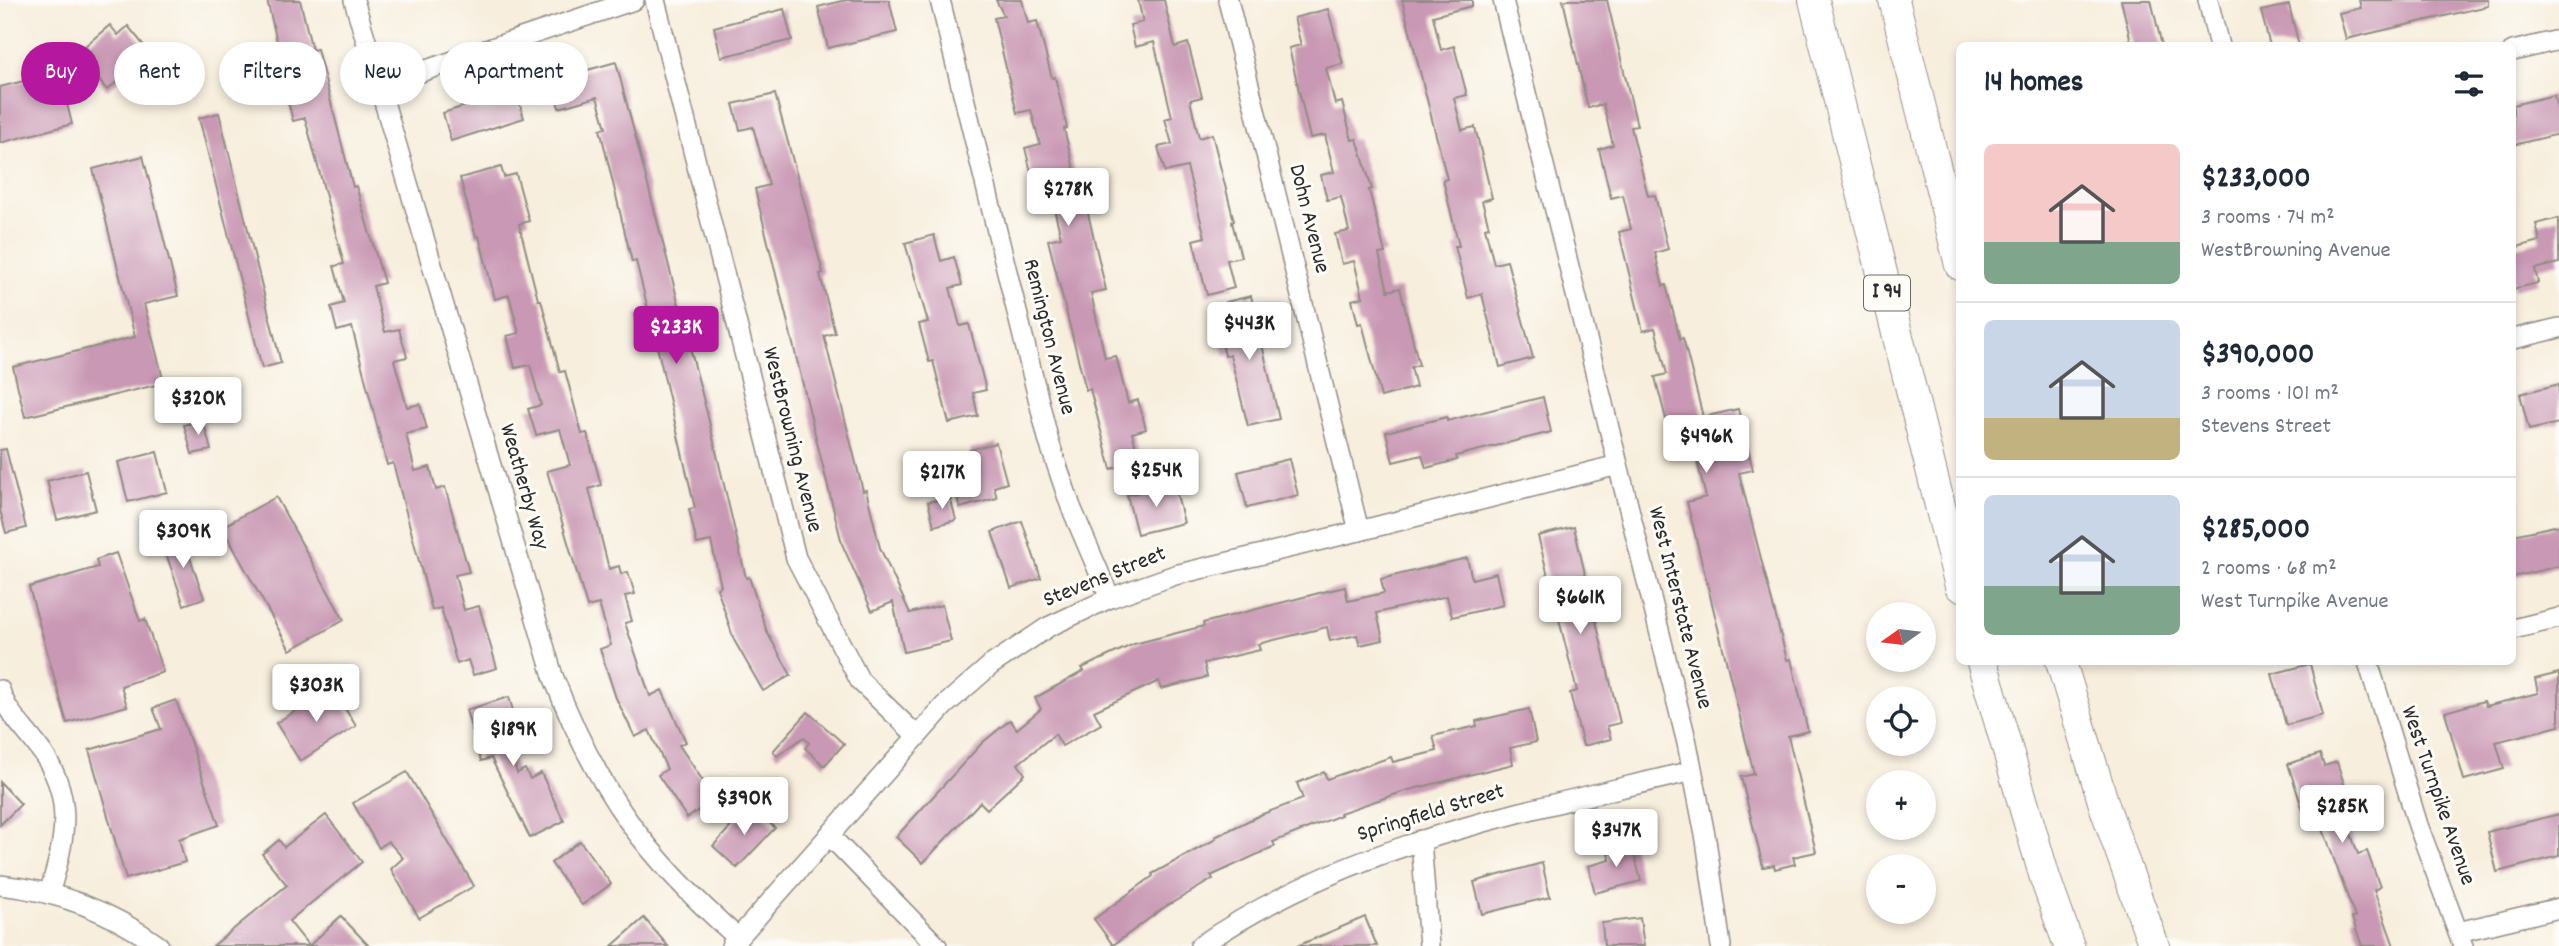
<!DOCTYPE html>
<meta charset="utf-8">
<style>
:root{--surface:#fff;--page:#f6f6f7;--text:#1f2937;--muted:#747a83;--line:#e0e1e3;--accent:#b5179e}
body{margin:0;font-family:Dekko,sans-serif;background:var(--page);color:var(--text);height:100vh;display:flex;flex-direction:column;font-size:26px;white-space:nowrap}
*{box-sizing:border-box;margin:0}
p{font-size:23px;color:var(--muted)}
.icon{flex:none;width:38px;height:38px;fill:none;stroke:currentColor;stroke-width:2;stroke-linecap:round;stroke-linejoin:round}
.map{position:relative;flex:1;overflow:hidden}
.details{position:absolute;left:1956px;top:42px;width:560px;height:623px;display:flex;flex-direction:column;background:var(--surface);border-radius:10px;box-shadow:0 4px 10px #0003}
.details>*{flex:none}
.hud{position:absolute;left:21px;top:42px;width:665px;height:63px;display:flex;gap:14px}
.needle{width:46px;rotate:256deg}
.controls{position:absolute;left:1866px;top:602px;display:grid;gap:14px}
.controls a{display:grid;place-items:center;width:70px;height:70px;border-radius:50%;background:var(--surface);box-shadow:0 4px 10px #0003;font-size:35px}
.price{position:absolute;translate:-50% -60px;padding:0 16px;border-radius:7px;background:#fff;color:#222;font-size:23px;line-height:46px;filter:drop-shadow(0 2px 4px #0008)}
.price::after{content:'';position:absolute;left:50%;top:42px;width:21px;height:16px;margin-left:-10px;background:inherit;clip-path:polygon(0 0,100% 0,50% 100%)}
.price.selected{background:var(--accent);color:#fff}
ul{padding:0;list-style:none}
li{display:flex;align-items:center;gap:21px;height:175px;padding:0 28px}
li+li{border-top:2px solid var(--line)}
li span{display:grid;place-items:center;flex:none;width:196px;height:140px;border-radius:10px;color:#555}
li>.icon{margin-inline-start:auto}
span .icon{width:84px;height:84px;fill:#fffc;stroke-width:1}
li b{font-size:30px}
h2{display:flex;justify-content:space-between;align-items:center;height:84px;padding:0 28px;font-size:30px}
.pill{padding:0 24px;border-radius:32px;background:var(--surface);box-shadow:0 4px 10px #0003;font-size:24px;line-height:63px}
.pill.selected{background:var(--accent);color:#fff}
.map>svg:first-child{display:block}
.building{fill:#c998b4}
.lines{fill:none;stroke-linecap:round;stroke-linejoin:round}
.minor-casing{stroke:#918c84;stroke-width:22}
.highway-casing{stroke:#918c84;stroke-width:32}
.minor{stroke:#fff;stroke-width:19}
.highway{stroke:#fff;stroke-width:30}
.labels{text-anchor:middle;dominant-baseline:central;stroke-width:6;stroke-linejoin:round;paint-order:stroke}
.shield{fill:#fdfcf7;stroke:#6a6a68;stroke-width:2}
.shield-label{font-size:21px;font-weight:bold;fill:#2b2b2b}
.street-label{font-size:23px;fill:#2b2b2b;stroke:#fdfcf7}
</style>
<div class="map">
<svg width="2559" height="946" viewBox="0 0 2559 946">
<rect width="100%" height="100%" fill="#fdfcf7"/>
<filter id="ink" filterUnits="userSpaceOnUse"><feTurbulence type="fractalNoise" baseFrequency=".0143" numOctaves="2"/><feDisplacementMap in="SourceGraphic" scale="14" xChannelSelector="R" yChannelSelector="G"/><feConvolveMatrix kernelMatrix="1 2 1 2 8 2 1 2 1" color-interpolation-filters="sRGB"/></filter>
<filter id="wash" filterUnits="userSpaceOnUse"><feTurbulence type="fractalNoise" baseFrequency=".00686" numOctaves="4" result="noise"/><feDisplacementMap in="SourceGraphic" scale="28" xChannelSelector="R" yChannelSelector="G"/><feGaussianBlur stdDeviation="1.57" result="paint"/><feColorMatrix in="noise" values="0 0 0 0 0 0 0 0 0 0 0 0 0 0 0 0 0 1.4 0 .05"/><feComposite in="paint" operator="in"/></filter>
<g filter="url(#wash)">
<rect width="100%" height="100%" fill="#f7eedd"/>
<g id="blocks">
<g class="building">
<polygon points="267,0 300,0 312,50 317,49 353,187 356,186 384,283 373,286 385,332 399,329 407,357 394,360 407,407 420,404 427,429 406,434 415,471 430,467 436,490 445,487 469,572 455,575 464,610 479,606 497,668 473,675 468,660 457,664 441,608 432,610 393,463 387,465 352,327 337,331 331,307 344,303 334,266 344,264 305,118 293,121 277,59 281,58"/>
<polygon points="846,0 889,0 897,32 828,48 818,7"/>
<polygon points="996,0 1022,0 1028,23 1037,21 1052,78 1055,77 1067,128 1064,129 1083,205 1086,205 1106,290 1091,293 1105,358 1116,356 1128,403 1138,400 1146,429 1132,433 1140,461 1111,469 1090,389 1086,390 1048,240 1061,237 1050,193 1037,196 1025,148 1040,144 1031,110 1017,113 994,18 1004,16"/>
<polygon points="1138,0 1164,0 1175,47 1188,43 1202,97 1190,100 1199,138 1212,134 1234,221 1232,222 1241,257 1227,260 1234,288 1207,295 1193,240 1205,237 1187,167 1165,172 1158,147 1172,144 1165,119 1172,117 1154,42 1135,47 1130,25 1143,22"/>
<polygon points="1402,0 1472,0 1472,6 1433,16 1441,50 1454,46 1467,95 1454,98 1462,130 1475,127 1492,198 1482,201 1489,227 1485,228 1494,264 1507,261 1533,358 1500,367 1482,294 1468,298 1455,246 1459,246 1443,180 1447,179"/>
<polygon points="1563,0 1607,0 1637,126 1631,127 1648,196 1655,195 1668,249 1655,253 1663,286 1666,285 1680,339 1683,338 1703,417 1738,409 1753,470 1739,473 1787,660 1791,659 1808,731 1788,736 1816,852 1793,857 1795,864 1775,869 1774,865 1763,867 1741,777 1754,774 1687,502 1706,497 1692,441 1673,446 1655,377 1667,374 1655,328 1643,331 1619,232 1631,229 1623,195 1611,198 1599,149 1613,145 1603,104 1588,108"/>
<polygon points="2121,0 2151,0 2162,46 2132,46"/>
<polygon points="2359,0 2488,0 2488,6 2346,39 2339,13 2361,8"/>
<polygon points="2289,5 2299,46 2270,46 2261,11"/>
<polygon points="784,9 792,40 721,57 714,27"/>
<polygon points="1328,9 1343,64 1326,68 1335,104 1342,102 1352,140 1357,139 1372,189 1369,190 1385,253 1379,254 1388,291 1400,288 1419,365 1411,367 1416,387 1381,397 1362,323 1358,324 1352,300 1363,297 1354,261 1342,264 1335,234 1349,231 1341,197 1327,200 1321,175 1334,172 1325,135 1310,138 1289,48 1301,45 1294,18"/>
<polygon points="110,25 118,35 128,26 151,54 107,90 86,64 94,57 85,46"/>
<polygon points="616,62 708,417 746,578 749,577 767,632 791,675 763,691 734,640 717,588 721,586 711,541 697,544 689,509 695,508 655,338 642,341 636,316 649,313 636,261 632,262 600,129 606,128 597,97 559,108 552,80"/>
<polygon points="59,72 72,124 0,143 0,87"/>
<polygon points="515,90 524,118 451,141 443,113"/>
<polygon points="775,94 823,273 820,274 835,333 824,336 863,491 866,490 880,548 910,613 942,605 951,641 904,652 893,602 872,611 842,544 755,189 769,185 753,127 740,130 733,104"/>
<polygon points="2554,95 2559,116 2559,134 2513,145 2513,105"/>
<polygon points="219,113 281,363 262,368 199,118"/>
<polygon points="143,156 178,296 144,304 164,383 25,417 13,367 135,337 93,169"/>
<polygon points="501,167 504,177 516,174 529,221 519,224 538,300 541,300 560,372 565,371 582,434 587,433 601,485 589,489 609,569 619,566 621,574 628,572 635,594 625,596 632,621 625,623 650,696 662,690 686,742 679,745 715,799 687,818 658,775 667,769 649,730 635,737 616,698 600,649 611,645 599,604 587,607 547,471 570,465 560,429 536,435 528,409 541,405 530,365 515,368 507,336 519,333 509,295 495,299 479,236 476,237 460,178"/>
<polygon points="2559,218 2559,263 2535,269 2538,283 2513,289 2513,248 2540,241 2536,224"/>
<polygon points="934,235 941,261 954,257 962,285 950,288 960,326 969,324 986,390 973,393 978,416 949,423 933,361 929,362 919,324 928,322 905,243"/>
<polygon points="1251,296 1279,419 1248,426 1230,355 1225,356 1219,331 1232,328 1226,302"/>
<polygon points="2559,384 2559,423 2529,430 2520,394"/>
<polygon points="1543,397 1551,432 1456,456 1457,460 1426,468 1422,455 1393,462 1386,432 1447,417 1447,421"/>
<polygon points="203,420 211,450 192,454 184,425"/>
<polygon points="996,443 1007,483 994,487 997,498 960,508 949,469 973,462 970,450"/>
<polygon points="6,449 26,528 6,533 0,510 0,450"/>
<polygon points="157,452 167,492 128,502 118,462"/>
<polygon points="1289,459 1298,495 1247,508 1238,472"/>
<polygon points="86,471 96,510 57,520 47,481"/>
<polygon points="1174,483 1184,523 1137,534 1127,495"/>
<polygon points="276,497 344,620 290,650 222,527"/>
<polygon points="950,497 956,520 934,526 928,502"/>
<polygon points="1022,521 1041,578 1011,588 992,532"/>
<polygon points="2559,525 2559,566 2513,577 2513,535"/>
<polygon points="1574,527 1620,723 1607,726 1611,739 1583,746 1570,693 1577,691 1538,536"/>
<polygon points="182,535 204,598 184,605 162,542"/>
<polygon points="116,553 140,621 145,619 163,672 121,686 127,706 67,723 29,587 98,567 96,560"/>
<polygon points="1467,558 1472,579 1496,573 1503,605 1452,617 1447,596 1377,613 1383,640 1360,645 1357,635 1330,641 1327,627 1258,644 1260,650 1204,663 1207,677 1161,689 1159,681 1094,711 1101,724 1062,746 1055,734 1018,764 1025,774 987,809 980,802 923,863 896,837 982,743 1010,720 1017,729 1041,709 1035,698 1084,671 1082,668 1134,644 1204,626 1203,623 1319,593 1345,587 1348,601 1384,593 1381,579"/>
<polygon points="2310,664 2323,715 2286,725 2272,674"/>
<polygon points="2559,673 2559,726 2496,742 2504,769 2464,780 2445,712 2484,701 2486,706 2538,693 2535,679"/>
<polygon points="332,688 356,726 300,761 276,723"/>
<polygon points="509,697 516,721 502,725 517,773 525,769 530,779 541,773 564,821 530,838 491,758 481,761 466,710"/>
<polygon points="176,700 219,825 179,839 185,862 126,879 89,750 161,729 153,708"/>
<polygon points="1529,709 1536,742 1510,748 1513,764 1405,791 1340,813 1341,815 1273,842 1275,846 1211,876 1213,879 1165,907 1113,945 1094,919 1153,876 1152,874 1216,839 1215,837 1260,815 1303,799 1297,783 1324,772 1327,779 1391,757 1393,762 1437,751 1433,736 1477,726 1476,721"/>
<polygon points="808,712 844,744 824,766 805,748 809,743 804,737 777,756 773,751"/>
<polygon points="2320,754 2324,766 2337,762 2350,803 2341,806 2358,854 2367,851 2380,887 2374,890 2394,946 2362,946 2352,918 2355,917 2317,813 2305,817 2288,764"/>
<polygon points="407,772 474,886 419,918 391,869 403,858 388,841 379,848 353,803"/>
<polygon points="0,782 21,804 0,825"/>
<polygon points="748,808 754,808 775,828 737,868 713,846"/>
<polygon points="2559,814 2559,856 2497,872 2487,832"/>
<polygon points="326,815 362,862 289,921 309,946 341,916 369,946 213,946 287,885 262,854 279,840 284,847"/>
<polygon points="580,841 611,884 582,905 551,863"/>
<polygon points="1631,841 1641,881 1595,893 1588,866 1610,860 1607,847"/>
<polygon points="1542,863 1550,897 1482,914 1474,882"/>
<polygon points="1365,917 1377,946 1297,946"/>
<polygon points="644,918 668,946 612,946"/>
<polygon points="1640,918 1644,946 1604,946 1602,923"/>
</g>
</g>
</g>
<g filter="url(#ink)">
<use href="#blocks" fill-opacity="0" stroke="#918c84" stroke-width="2"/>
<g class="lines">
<g class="minor-casing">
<g id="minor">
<path d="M354 0 553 676C597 791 646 857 738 938"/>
<polyline points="655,0 796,558 860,681 917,736"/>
<polyline points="940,0 1049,442 1071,507 1110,598"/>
<polyline points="1228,0 1359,531"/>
<polyline points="1503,0 1687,743 1706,840 1721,946"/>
<polyline points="2208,0 2219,46"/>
<polyline points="2513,51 2559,40"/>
<polyline points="379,86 634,0"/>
<polyline points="2513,339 2559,328"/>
<polyline points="2513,629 2559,618"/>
<polyline points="2368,662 2418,825 2463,946"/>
<path d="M0 690C6 711 23 727 36 744 76 794 66 837 49 894"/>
<polyline points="829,835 937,946"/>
<polyline points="1421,840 1429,946"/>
<path d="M0 885C58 891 112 912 159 946"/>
<polyline points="2458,932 2559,908"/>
<polyline points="731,946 944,706 991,665 1048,627 1110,598 1175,575 1359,531 1618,465"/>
<path d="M1200 946C1350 843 1519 813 1692 771"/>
</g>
</g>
<g class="highway-casing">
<g id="highway">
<polyline points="1814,0 1960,586"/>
<polyline points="1894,0 1960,265"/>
<polyline points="1982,662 2045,878 2069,946"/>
<polyline points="2061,662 2105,808 2154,946"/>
</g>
</g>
<use href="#minor" class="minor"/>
<use href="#highway" class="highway"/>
</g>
</g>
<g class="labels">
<rect class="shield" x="1864" y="275.5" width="46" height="35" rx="5"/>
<g class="shield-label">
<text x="1887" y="293">I 94</text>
</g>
<g class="street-label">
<text transform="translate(1308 219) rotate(76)">Dohn Avenue</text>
<text transform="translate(1048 337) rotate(76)">Remington Avenue</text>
<text transform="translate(791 440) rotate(76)">WestBrowning Avenue</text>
<text transform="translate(523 487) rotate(74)">Weatherby Way</text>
<text transform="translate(1105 578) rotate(-22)">Stevens Street</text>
<text transform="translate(1679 608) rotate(76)">West Interstate Avenue</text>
<text transform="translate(2437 796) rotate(71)">West Turnpike Avenue</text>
<text transform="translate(1431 814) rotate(-17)">Springfield Street</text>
</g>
</g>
</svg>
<div class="controls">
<a><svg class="needle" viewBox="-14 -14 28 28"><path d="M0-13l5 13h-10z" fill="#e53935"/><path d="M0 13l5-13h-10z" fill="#747a83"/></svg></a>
<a><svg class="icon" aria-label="locate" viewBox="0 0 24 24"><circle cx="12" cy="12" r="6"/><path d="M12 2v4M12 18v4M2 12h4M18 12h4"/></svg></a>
<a>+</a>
<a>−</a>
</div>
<b class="price" style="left:1068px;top:228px">$278K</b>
<b class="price" style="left:1249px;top:362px">$443K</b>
<b class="price selected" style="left:676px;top:366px">$233K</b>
<b class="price" style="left:198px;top:437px">$320K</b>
<b class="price" style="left:1706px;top:475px">$496K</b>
<b class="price" style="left:1156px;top:509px">$254K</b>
<b class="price" style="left:942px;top:511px">$217K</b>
<b class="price" style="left:183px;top:570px">$309K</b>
<b class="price" style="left:1580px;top:636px">$661K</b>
<b class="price" style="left:316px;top:724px">$303K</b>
<b class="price" style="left:513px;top:768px">$189K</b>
<b class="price" style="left:744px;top:837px">$390K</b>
<b class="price" style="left:2342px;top:845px">$285K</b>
<b class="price" style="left:1616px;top:869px">$347K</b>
<div class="hud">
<a class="pill selected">Buy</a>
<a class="pill">Rent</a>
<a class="pill">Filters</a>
<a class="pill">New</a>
<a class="pill">Apartment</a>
</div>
<section class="details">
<h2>14 homes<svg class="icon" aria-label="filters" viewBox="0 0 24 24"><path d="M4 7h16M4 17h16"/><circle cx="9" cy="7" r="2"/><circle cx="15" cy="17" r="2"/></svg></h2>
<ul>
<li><span style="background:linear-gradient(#f6c9c9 70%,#7fa58c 0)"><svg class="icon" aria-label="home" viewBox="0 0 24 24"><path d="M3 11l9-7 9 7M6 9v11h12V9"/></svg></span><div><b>$233,000</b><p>3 rooms · 74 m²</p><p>WestBrowning Avenue</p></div></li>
<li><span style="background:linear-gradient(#c9d6e8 70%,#c2b280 0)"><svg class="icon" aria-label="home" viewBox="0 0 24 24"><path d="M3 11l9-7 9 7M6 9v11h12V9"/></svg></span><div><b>$390,000</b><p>3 rooms · 101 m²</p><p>Stevens Street</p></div></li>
<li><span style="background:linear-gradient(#c9d6e8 65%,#7fa58c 0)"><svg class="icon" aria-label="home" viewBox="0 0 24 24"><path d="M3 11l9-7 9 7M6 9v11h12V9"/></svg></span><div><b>$285,000</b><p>2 rooms · 68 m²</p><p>West Turnpike Avenue</p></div></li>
</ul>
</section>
</div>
